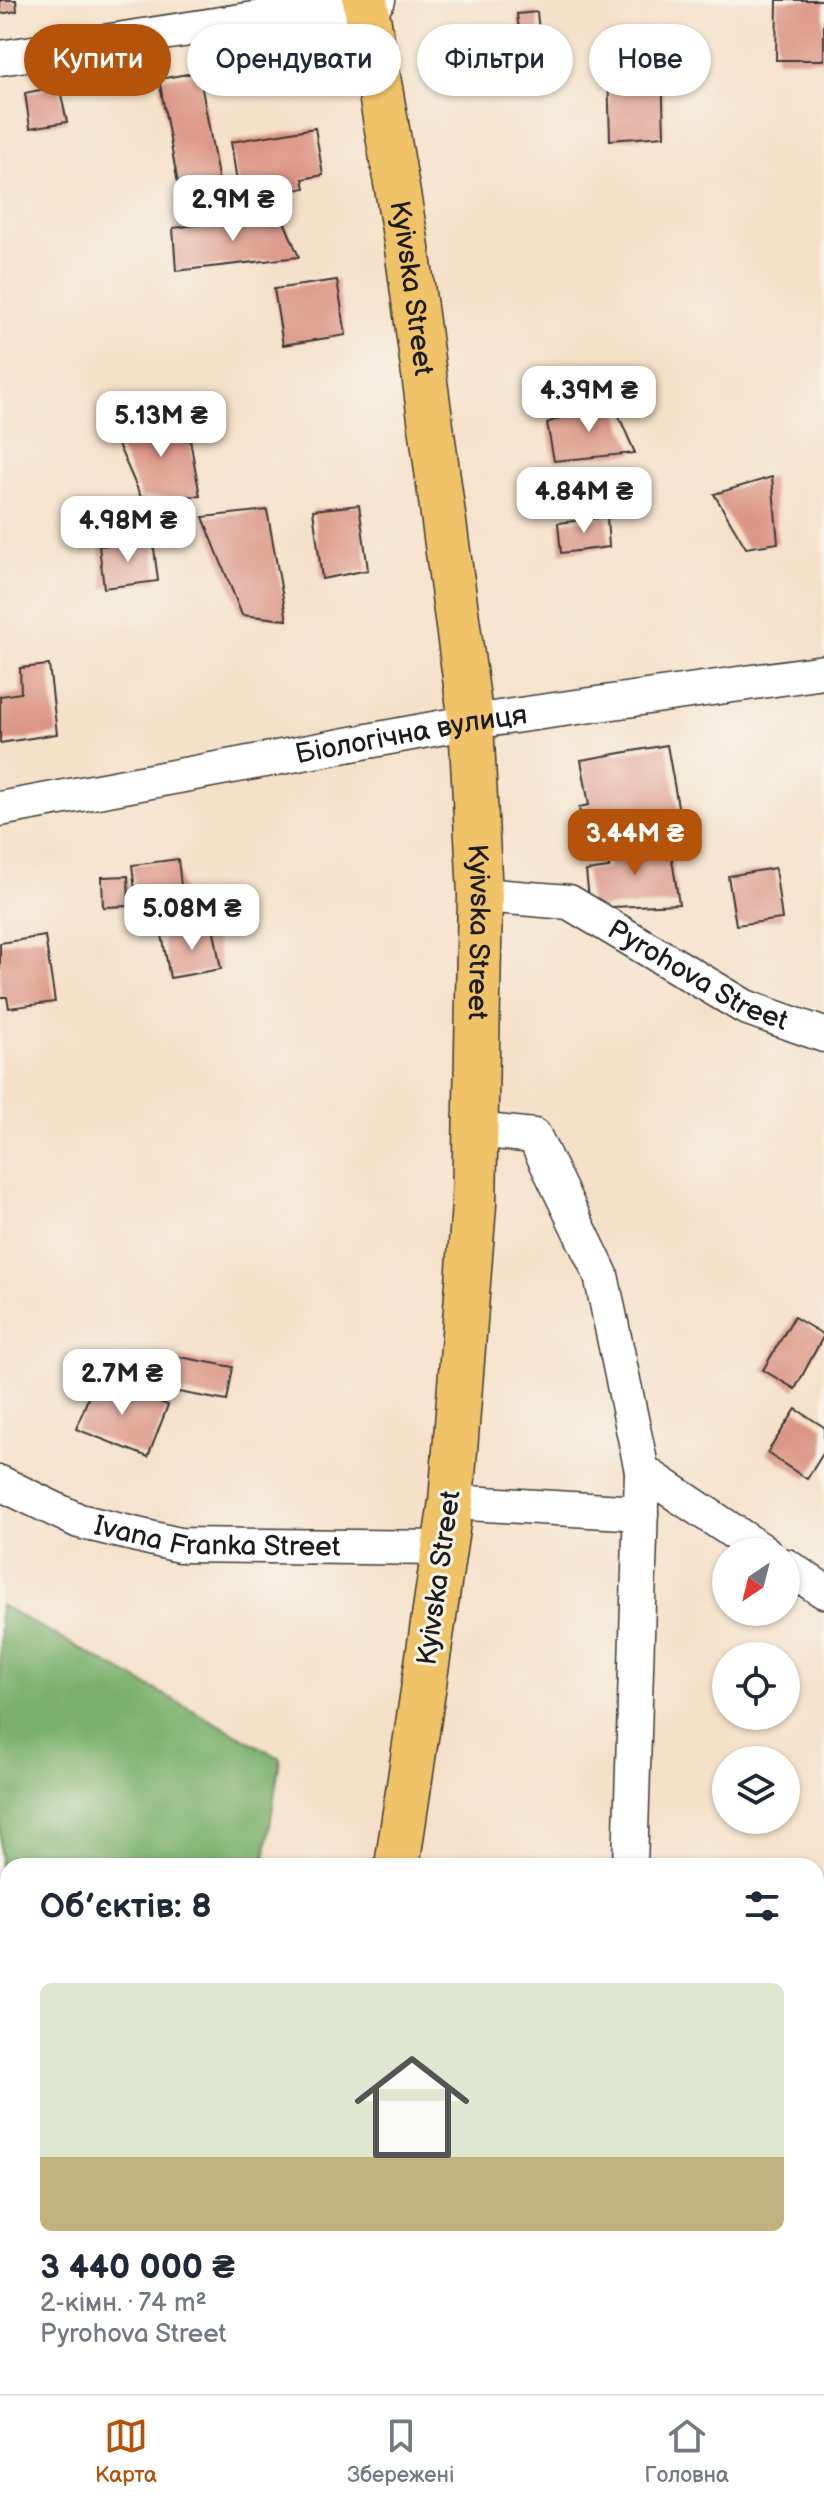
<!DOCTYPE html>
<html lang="uk">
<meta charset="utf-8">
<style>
:root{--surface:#fff;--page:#f6f6f7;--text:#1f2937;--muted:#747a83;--line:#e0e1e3;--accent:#b45309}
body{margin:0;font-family:"Balsamiq Sans",sans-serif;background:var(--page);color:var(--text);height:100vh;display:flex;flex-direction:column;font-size:30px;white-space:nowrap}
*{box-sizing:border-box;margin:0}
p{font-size:26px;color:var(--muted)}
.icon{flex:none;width:44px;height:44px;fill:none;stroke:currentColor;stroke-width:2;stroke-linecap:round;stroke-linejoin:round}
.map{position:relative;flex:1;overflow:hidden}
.drawer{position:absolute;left:0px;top:1858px;width:824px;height:536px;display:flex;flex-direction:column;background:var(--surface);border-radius:24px 24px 0 0;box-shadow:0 2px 6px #0004}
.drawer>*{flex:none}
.guide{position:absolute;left:24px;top:24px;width:776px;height:72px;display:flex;gap:16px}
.needle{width:52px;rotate:215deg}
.buttons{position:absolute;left:712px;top:1538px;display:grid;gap:16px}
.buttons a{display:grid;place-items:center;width:88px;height:88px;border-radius:50%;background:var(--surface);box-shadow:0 2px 6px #0004;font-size:40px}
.price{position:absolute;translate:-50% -68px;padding:0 18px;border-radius:16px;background:#fff;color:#222;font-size:26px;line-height:52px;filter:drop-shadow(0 2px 4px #0008)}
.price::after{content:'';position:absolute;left:50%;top:48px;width:24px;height:18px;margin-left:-12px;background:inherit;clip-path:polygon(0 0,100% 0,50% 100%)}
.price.current{background:var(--accent);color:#fff}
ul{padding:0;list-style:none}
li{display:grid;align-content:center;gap:16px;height:424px;padding:0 40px}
li span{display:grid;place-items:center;height:248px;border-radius:12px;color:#555}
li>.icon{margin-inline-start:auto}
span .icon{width:144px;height:144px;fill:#fffc;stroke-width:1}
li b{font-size:34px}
h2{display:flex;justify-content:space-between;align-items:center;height:96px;padding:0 40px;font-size:34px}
.tag{padding:0 28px;border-radius:36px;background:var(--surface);box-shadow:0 2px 6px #0004;font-size:28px;line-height:72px}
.tag.current{background:var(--accent);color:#fff}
.tab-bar{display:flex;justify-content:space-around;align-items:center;height:112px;border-top:2px solid var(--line);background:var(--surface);font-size:22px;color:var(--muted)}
.tab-bar a{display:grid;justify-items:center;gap:4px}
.tab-bar .current{color:var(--accent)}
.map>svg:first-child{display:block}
.forest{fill:#7ab06c;stroke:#4b6644;stroke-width:2}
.building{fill:#dc9686}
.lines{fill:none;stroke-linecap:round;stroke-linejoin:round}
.street-casing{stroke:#3d3936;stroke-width:37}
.highway-casing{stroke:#3d3936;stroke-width:47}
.path{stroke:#3d3936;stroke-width:5;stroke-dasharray:2 6;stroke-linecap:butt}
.street{stroke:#fff;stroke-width:34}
.highway{stroke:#f1c369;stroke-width:44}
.rail{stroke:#1c1c1c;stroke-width:6}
.labels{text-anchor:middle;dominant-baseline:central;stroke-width:6;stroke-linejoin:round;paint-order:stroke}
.street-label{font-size:28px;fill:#1c1c1c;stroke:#f7f3e8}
</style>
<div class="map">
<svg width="824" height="2394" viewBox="0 0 824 2394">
<rect width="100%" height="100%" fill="#f7f3e8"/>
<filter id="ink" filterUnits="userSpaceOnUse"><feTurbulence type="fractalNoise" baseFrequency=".0125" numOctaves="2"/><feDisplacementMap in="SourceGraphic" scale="16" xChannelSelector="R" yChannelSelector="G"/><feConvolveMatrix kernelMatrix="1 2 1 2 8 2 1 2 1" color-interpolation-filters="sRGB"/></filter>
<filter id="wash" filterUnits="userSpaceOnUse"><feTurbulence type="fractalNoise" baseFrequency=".006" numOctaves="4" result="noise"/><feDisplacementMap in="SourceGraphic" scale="32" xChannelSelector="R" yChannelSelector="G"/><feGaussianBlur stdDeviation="1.8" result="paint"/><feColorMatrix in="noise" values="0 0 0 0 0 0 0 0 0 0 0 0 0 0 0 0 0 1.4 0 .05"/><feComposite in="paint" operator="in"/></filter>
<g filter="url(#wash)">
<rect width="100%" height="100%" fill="#f5e0c8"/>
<polygon class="forest" points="0,1605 280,1758 264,1866 8,1866 8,2386 186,2386 185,2394 0,2394"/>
<g id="blocks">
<g class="building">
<polygon points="0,0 16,0 17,11 0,14"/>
<polygon points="777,0 824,0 824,60 776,60"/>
<polygon points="537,12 541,53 522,54 517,14"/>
<polygon points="661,30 664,136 610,140 607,35"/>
<polygon points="199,72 222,199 182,206 159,79"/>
<polygon points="59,86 67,122 30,128 25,93"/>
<polygon points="315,128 323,175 303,179 305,188 262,196 260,185 238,189 231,142"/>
<polygon points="281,214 299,257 176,271 173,228"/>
<polygon points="337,280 346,335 283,345 274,289"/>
<polygon points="611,398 635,453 554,461 547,423"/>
<polygon points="186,417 200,496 141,497 113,433"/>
<polygon points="772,477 778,543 746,548 714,494"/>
<polygon points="359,505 368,570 322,579 313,510"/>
<polygon points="267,510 287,620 242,615 203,517"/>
<polygon points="607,517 609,547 561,553 558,523"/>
<polygon points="153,540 158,581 104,588 99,546"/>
<polygon points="49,665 57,734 0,743 0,696 21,693 20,668"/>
<polygon points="667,745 683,834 661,838 658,818 615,826 617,836 585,841 579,807 589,805 581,760"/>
<polygon points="669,840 679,904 590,908 586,871 609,868 607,847"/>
<polygon points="178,859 182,895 136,900 132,865"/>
<polygon points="775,868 782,919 736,925 728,876"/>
<polygon points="128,876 129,906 103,907 102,877"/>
<polygon points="213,926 221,969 170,978 162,935"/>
<polygon points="45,936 55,1002 9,1008 7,997 0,997 0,943"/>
<polygon points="794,1317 824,1335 795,1389 763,1370"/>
<polygon points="180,1357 233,1367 227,1401 173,1391"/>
<polygon points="96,1378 168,1405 148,1457 76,1429"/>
<polygon points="796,1409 824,1427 824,1452 807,1479 767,1453"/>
</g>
</g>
</g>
<g filter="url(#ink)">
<use href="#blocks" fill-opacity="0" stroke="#3d3936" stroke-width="2"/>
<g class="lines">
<g class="street-casing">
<g id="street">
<polyline points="0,58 378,0"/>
<path id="s1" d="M0 809 471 722 824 672"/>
<path id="s2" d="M480 895 569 902 745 1007 824 1035"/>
<polyline points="476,1130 534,1136 601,1275 642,1471 630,1866"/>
<polyline points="642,1471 764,1552"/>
<path id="s3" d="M0 1483 79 1521 179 1545 446 1548"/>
<polyline points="451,1502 641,1513"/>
<polyline points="786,1566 824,1591"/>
<polyline points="816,2075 824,2080"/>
</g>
</g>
<g class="highway-casing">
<g id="highway">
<path id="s4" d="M365 0 406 241 471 722 480 895 474 1205 451 1502 397 1866"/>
<polyline points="325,2394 326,2386"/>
</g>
</g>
<g class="path">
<polyline points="0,2205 8,2226"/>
<polyline points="249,2386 253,2394"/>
</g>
<use href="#street" class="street"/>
<use href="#highway" class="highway"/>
<polyline class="rail" points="0,2386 32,2394"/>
</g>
</g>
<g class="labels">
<g class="street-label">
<text stroke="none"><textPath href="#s4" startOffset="292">Kyivska Street</textPath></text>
<text stroke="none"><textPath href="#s1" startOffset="418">Біологічна вулиця</textPath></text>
<text stroke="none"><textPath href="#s4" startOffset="940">Kyivska Street</textPath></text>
<text stroke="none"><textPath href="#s2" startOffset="238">Pyrohova Street</textPath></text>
<text stroke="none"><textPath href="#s3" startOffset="228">Ivana Franka Street</textPath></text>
<text transform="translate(439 1578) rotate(-82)">Kyivska Street</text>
</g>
</g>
</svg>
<div class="buttons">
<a><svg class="needle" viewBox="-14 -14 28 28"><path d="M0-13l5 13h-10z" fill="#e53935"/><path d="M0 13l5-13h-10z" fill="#747a83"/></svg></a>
<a><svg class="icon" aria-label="locate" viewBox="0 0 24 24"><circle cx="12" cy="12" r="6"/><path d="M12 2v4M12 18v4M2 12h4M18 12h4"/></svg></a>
<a><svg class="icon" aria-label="layers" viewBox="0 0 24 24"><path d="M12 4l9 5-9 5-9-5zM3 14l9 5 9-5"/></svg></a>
</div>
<b class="price" style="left:233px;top:243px">2.9M ₴</b>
<b class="price" style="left:589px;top:434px">4.39M ₴</b>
<b class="price" style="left:161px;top:459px">5.13M ₴</b>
<b class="price" style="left:584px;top:535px">4.84M ₴</b>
<b class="price" style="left:128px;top:564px">4.98M ₴</b>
<b class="price current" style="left:635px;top:877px">3.44M ₴</b>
<b class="price" style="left:192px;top:952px">5.08M ₴</b>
<b class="price" style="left:122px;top:1417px">2.7M ₴</b>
<div class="guide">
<a class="tag current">Купити</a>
<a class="tag">Орендувати</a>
<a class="tag">Фільтри</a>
<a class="tag">Нове</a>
</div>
<section class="drawer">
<h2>Об’єктів: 8<svg class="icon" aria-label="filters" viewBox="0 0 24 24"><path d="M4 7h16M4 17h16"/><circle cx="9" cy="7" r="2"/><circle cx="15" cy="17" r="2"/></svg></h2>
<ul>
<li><span style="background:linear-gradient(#dfe7d0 70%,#c2b280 0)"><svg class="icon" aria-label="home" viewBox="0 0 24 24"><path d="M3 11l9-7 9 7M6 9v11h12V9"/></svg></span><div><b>3 440 000 ₴</b><p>2-кімн. · 74 m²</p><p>Pyrohova Street</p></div></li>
</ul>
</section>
</div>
<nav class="tab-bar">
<a class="current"><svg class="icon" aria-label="map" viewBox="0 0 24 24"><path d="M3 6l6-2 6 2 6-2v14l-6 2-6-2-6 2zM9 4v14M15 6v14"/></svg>Карта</a>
<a><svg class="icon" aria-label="saved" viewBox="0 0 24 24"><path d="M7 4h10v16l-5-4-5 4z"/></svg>Збережені</a>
<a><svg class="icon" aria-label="home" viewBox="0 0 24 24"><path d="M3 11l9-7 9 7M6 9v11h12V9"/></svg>Головна</a>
</nav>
